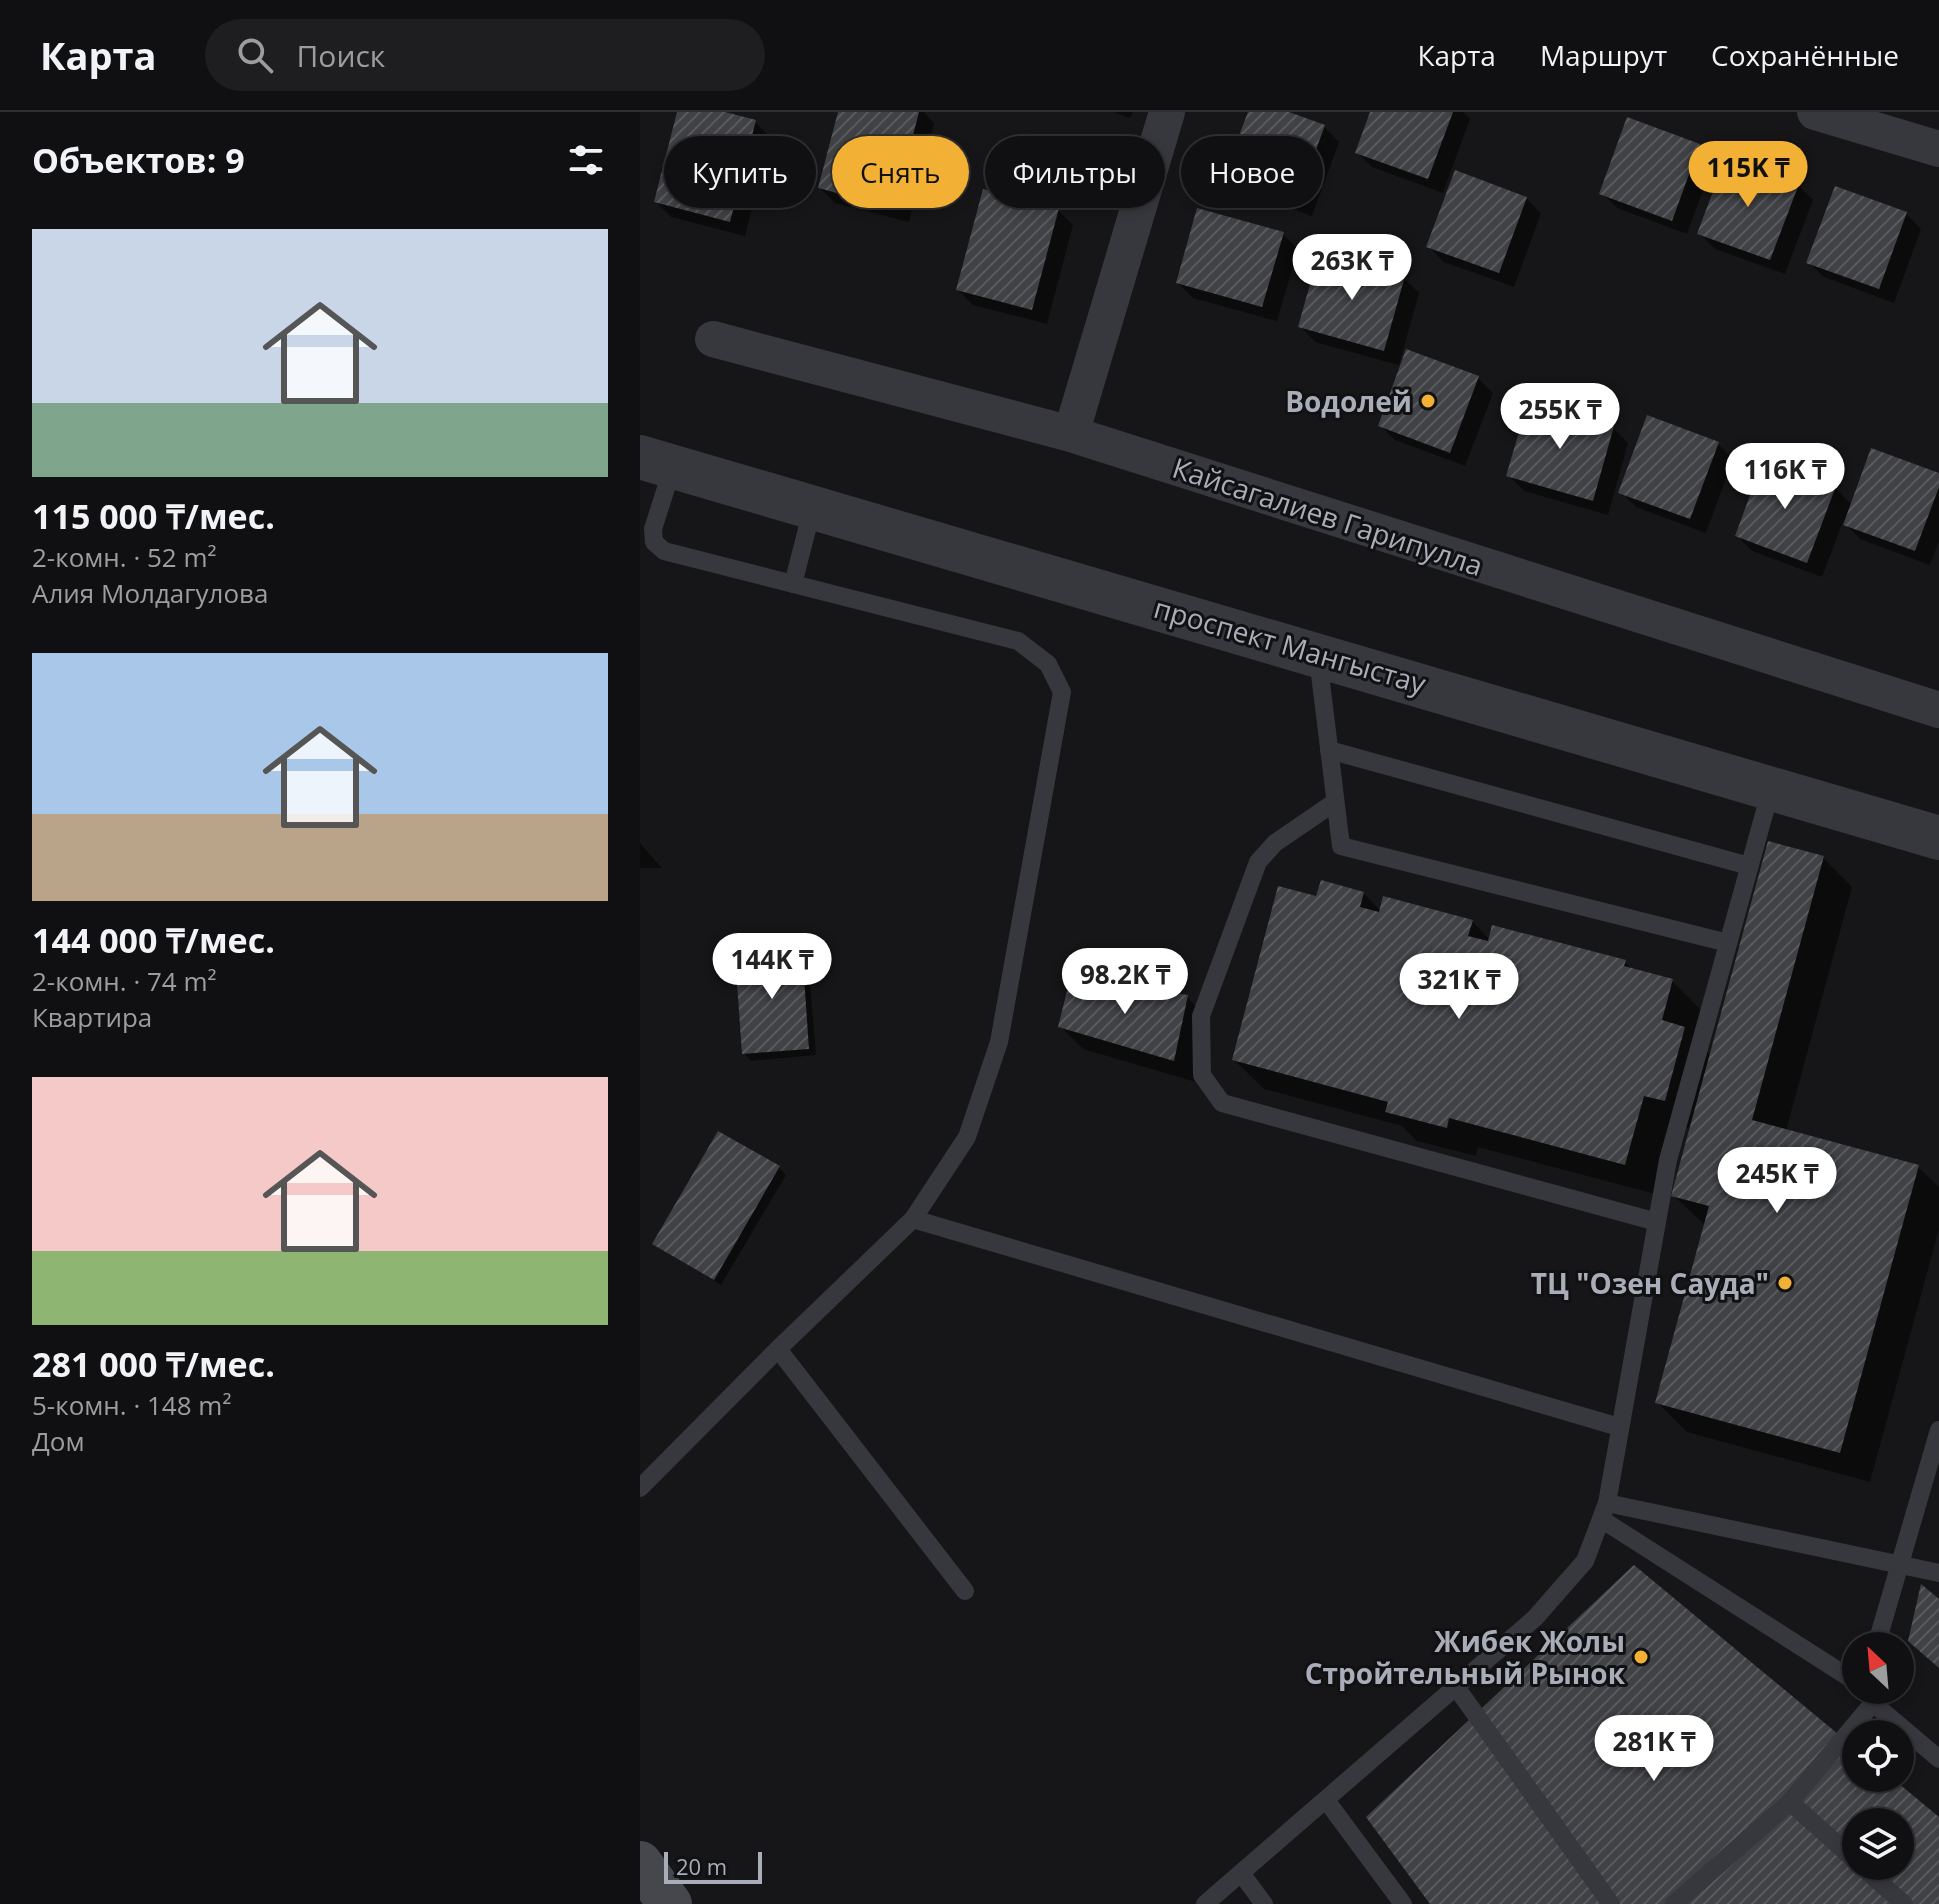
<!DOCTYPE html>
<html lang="ru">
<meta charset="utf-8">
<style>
:root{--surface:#101012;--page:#1e1e20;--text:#f1f3f6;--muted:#9c9d9f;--line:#303032;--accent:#f2b134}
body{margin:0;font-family:"Open Sans",sans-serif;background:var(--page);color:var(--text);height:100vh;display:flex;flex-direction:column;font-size:30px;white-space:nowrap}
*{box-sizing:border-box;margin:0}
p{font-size:26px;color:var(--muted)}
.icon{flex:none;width:44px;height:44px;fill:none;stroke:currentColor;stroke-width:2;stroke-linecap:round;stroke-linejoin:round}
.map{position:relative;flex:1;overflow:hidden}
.details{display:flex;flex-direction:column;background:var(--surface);width:640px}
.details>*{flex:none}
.hud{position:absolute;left:24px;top:24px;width:760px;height:72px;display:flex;gap:16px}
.needle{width:52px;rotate:334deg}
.buttons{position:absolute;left:1202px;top:1520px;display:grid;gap:16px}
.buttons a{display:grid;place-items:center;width:72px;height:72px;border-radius:50%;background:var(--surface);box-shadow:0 4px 12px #0003,0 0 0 2px var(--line);font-size:40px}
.scale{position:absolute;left:24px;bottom:20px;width:98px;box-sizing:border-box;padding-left:8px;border:4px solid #a8adb8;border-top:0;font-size:22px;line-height:28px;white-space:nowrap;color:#a8adb8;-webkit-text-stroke:6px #111113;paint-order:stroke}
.price{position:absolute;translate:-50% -68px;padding:0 18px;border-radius:28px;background:#fff;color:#222;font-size:26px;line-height:52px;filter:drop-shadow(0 2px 4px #0008)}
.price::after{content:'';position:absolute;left:50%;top:48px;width:24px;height:18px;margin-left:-12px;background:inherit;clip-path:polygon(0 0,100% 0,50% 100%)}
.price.active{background:var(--accent);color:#111}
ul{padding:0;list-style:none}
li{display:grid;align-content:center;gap:16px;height:424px;padding:0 32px}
li span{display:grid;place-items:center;height:248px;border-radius:0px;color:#555}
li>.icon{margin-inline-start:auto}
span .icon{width:144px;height:144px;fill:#fffc;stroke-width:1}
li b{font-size:34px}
h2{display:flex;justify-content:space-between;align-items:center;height:96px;padding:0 32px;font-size:34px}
.chip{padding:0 28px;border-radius:36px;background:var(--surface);box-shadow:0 4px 12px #0003,0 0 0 2px var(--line);font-size:28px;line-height:72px}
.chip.active{background:var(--accent);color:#111}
header{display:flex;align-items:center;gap:48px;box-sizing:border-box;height:112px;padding:0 40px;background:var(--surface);border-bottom:2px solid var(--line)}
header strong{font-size:38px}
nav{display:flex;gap:44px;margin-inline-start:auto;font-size:28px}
.search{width:560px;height:72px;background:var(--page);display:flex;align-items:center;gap:20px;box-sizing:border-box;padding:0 28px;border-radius:44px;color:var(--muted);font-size:30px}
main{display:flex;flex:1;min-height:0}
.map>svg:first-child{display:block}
.shadow{fill:#0007}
.building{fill:url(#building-hatch);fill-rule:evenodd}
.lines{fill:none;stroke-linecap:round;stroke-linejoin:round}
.service{stroke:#37383d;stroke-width:18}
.minor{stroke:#37383d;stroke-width:36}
.tertiary{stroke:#37383d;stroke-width:44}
.secondary{stroke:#45474d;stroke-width:44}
.poi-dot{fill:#f2b134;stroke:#111113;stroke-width:3}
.labels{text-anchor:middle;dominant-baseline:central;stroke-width:6;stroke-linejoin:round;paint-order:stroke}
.poi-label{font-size:28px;font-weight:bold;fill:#a8adb8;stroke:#111113;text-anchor:end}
.street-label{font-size:28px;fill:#a8adb8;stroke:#111113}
</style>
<header>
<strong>Карта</strong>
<div class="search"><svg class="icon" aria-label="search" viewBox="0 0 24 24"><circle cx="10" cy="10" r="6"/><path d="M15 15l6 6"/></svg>Поиск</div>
<nav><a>Карта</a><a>Маршрут</a><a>Сохранённые</a></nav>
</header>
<main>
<section class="details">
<h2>Объектов: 9<svg class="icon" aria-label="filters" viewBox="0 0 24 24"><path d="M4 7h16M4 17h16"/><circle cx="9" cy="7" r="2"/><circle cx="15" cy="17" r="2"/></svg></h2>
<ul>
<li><span style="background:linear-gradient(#c9d6e8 70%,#7fa58c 0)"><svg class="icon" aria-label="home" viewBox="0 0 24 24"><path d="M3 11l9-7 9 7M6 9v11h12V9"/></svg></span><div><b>115 000 ₸/мес.</b><p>2-комн. · 52 m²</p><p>Алия Молдагулова</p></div></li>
<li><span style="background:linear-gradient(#a9c7e8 65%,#b9a48a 0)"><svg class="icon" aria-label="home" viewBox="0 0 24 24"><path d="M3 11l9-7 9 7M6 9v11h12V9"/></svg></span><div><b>144 000 ₸/мес.</b><p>2-комн. · 74 m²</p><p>Квартира</p></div></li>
<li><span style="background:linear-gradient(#f6c9c9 70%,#8fb573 0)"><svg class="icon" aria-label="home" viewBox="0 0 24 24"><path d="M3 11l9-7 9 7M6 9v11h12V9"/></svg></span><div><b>281 000 ₸/мес.</b><p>5-комн. · 148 m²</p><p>Дом</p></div></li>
</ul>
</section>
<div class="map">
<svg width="1299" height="1792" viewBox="0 0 1299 1792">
<defs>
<pattern id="building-hatch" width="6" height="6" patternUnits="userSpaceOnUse" patternTransform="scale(2)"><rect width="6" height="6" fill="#404145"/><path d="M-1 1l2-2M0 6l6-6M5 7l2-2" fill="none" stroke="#595a5e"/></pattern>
</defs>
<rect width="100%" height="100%" fill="#161618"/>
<g class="shadow">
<polygon points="39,0 77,0 115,10 130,25 105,124 31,105 16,90"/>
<polygon points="200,0 284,0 294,11 269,110 195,91 180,76"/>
<polygon points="473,0 493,0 490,6"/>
<polygon points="610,0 643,0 684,15 699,30 672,104 602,78 587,63"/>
<polygon points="732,0 823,0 830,7 803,81 732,55 717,40"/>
<polygon points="1059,33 1074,48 1047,122 977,96 962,81"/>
<polygon points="1158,73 1173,88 1145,162 1075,137 1060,122"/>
<polygon points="886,86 901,101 874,175 804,150 788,134"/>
<polygon points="418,98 433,113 407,212 333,193 318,178"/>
<polygon points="1266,102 1281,117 1254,191 1184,165 1168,150"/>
<polygon points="643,122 658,137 637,209 553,186 538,171"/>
<polygon points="764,166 779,181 759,253 838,266 853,281 825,354 755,328 740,313 762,254 675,230 660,214"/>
<polygon points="973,316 988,331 968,403 884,379 869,364"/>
<polygon points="1078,332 1093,347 1066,421 996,395 981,380"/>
<polygon points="1299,363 1299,429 1290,453 1220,427 1203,410 1182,465 1112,439 1097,424 1195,376 1212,393"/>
<polygon points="0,731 22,756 0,756"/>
<polygon points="1183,746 1212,775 1146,1019 1278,1055 1299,1075 1299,1117 1230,1370 1047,1320 1018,1291 1066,1114 1033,1083 1051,1017 1034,1012 1015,1082 838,1035 836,1044 777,1029 762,1014 624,977 594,948 678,787 723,781 741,799 832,809 850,828 985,850 993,858 1032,869 1062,899 1055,927 1071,944"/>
<polygon points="161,838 168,845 176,943 111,949 104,941"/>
<polygon points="547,885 569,908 556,970 443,937 420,914"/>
<polygon points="139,1056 146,1063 81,1173 15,1132"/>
</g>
<g class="building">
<polygon points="37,0 85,0 116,8 90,110 14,90"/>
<polygon points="198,0 279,0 254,96 178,76"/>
<polygon points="608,0 649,0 685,13 657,90 584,63"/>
<polygon points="730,0 813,0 788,67 715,41"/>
<polygon points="987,5 1060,32 1032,109 959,82"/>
<polygon points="1086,45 1159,72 1130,148 1057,122"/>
<polygon points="815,58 887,85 859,161 786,135"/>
<polygon points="1195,74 1267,100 1239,177 1166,151"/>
<polygon points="343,77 419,96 392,198 316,178"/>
<polygon points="557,96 644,120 622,195 536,171"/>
<polygon points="679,140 765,164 744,239 658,215"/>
<polygon points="766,237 839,264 810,341 738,314"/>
<polygon points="888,290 974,314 953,389 866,364"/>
<polygon points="1007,303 1079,330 1050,407 978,381"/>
<polygon points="1231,336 1299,361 1299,375 1275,439 1203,413"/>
<polygon points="1123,348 1196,374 1167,451 1095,424"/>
<polygon points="1128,729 1184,744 1112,1008 1279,1053 1200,1341 1015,1291 1069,1094 1031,1084"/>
<polygon points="681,768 724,780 720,795 739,800 743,784 833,808 828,824 848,829 852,813 986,848 984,854 1033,867 1022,908 1045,915 1025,989 1004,984 985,1053 809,1006 807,1016 745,1000 748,990 592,948 638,774 676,784"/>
<polygon points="162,836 169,937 102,942 95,842"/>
<polygon points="430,867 548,883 534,949 418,915"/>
<polygon points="78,1019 140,1054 74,1168 12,1132"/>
<path d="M994 1453 1216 1637V1666H1252L1299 1705V1792H790L726 1705ZM1216 1710H1260V1754H1216Z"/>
<polygon points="1281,1472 1299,1487 1299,1556 1268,1529"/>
</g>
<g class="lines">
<g class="service">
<polyline points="153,472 173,394"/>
<polyline points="678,546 701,734 1088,831"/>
<polyline points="689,638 1109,754"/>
<polyline points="695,690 635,731 618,750 561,904 562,963 582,991 1017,1110"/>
<polyline points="273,1107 979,1315"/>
<polyline points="138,1237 325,1479"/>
<polyline points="0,1376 138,1237 273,1107 327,1025 359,930 422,580 408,552 378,529 24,439 14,430 13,417 33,354"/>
<polyline points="967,1391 1299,1461"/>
<polyline points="961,1407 1216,1570"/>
<polyline points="1236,1534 1299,1318"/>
<polyline points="816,1575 971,1792"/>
<polyline points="1227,1578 1233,1591 1299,1647"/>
<polyline points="686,1688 763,1792"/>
<polyline points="1150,1690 1216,1749"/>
<polyline points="1221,1754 1264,1792"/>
<polyline points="601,1761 624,1792"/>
<polyline points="565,1792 895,1506 945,1449 967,1391 1028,1048 1131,677"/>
<polyline points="1034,1792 1150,1690 1233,1591"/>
</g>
<g class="minor">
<polyline points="1175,0 1299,37"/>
<polyline points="73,227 431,322 1299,598"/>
<polyline points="431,322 527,0"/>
</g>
<polyline class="tertiary" points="0,345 1299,726"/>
<polyline class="secondary" points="0,1751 30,1792"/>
</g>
<g class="poi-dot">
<circle cx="788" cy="289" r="8"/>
<circle cx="1145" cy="1171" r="8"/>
<circle cx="1001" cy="1545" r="8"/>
</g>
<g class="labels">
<g class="poi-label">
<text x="772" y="289">Водолей</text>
<text x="1129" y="1171">ТЦ "Озен Сауда"</text>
<text x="985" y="1529">Жибек Жолы<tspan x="985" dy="32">Стройтельный Рынок</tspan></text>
</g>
<g class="street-label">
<text transform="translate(688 404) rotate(18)">Кайсагалиев Гарипулла</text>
<text transform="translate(650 533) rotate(16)">проспект Мангыстау</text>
</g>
</g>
</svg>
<div class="buttons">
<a><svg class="needle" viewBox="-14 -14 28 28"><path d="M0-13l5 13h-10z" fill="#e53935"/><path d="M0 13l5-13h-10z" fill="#9c9d9f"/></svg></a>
<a><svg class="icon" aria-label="locate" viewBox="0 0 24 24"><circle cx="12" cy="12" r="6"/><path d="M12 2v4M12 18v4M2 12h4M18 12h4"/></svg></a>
<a><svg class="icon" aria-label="layers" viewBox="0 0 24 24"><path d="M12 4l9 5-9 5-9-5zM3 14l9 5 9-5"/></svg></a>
</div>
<div class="scale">20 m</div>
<b class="price active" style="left:1108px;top:97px">115K ₸</b>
<b class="price" style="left:712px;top:190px">263K ₸</b>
<b class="price" style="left:920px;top:339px">255K ₸</b>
<b class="price" style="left:1145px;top:399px">116K ₸</b>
<b class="price" style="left:132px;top:889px">144K ₸</b>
<b class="price" style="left:485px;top:904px">98.2K ₸</b>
<b class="price" style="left:819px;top:909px">321K ₸</b>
<b class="price" style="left:1137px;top:1103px">245K ₸</b>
<b class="price" style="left:1014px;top:1671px">281K ₸</b>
<div class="hud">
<a class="chip">Купить</a>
<a class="chip active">Снять</a>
<a class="chip">Фильтры</a>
<a class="chip">Новое</a>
</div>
</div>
</main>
